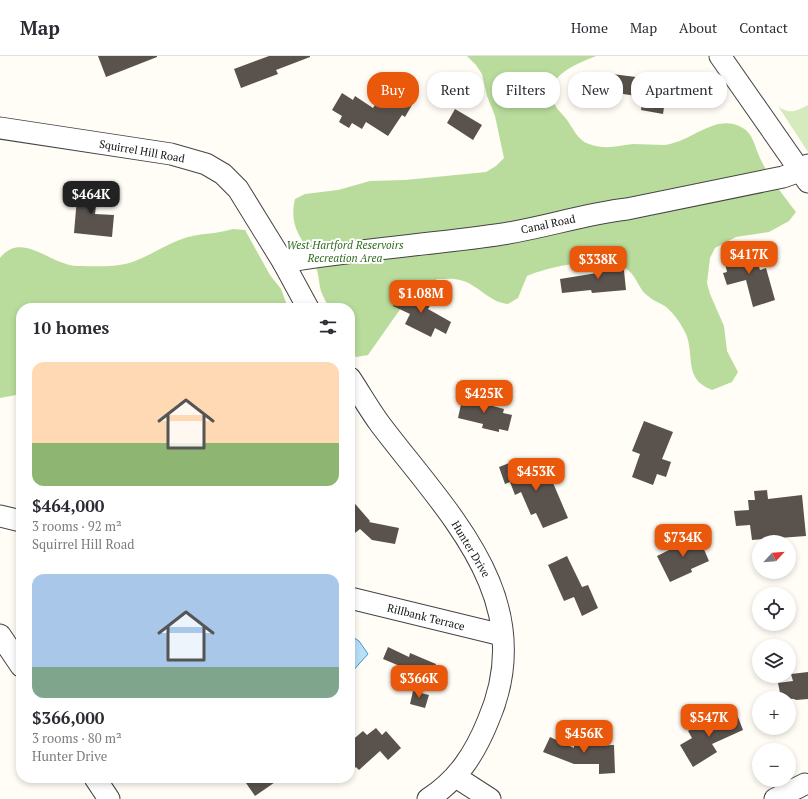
<!DOCTYPE html>
<meta charset="utf-8">
<style>
:root{--surface:#fff;--page:#f2f2f3;--text:#2b2b33;--muted:#7c7c81;--line:#e1e1e2;--accent:#ea580c}
body{margin:0;font-family:"PT Serif",serif;background:var(--page);color:var(--text);height:100vh;display:flex;flex-direction:column;font-size:15px;white-space:nowrap}
*{box-sizing:border-box;margin:0}
p{font-size:13px;color:var(--muted)}
.icon{flex:none;width:22px;height:22px;fill:none;stroke:currentColor;stroke-width:2;stroke-linecap:round;stroke-linejoin:round}
.map{position:relative;flex:1;overflow:hidden}
.panel{position:absolute;left:16px;top:247px;width:339px;height:480px;display:flex;flex-direction:column;background:var(--surface);border-radius:16px;box-shadow:0 2px 6px #0003}
.panel>*{flex:none}
.top-card{position:absolute;left:367px;top:16px;width:380px;height:36px;display:flex;gap:8px}
.needle{width:26px;rotate:64deg}
.tools{position:absolute;left:752px;top:479px;display:grid;gap:8px}
.tools a{display:grid;place-items:center;width:44px;height:44px;border-radius:50%;background:var(--surface);box-shadow:0 2px 6px #0003;font-size:20px}
.price{position:absolute;translate:-50% -34px;padding:0 9px;border-radius:8px;background:var(--accent);color:#fff;font-size:13px;line-height:26px;filter:drop-shadow(0 1px 2px #0008)}
.price::after{content:'';position:absolute;left:50%;top:24px;width:12px;height:9px;margin-left:-6px;background:inherit;clip-path:polygon(0 0,100% 0,50% 100%)}
.price.selected{background:#222;color:#fff}
ul{padding:0;list-style:none}
li{display:grid;align-content:center;gap:8px;height:212px;padding:0 16px}
li span{display:grid;place-items:center;height:124px;border-radius:12px;color:#555}
li>.icon{margin-inline-start:auto}
span .icon{width:72px;height:72px;fill:#fffc;stroke-width:1}
li b{font-size:17px}
h2{display:flex;justify-content:space-between;align-items:center;height:48px;padding:0 16px;font-size:17px}
.chip{padding:0 14px;border-radius:16px;background:var(--surface);box-shadow:0 2px 6px #0003;font-size:14px;line-height:36px}
.chip.selected{background:var(--accent);color:#fff}
header{display:flex;align-items:center;gap:24px;box-sizing:border-box;height:56px;padding:0 20px;background:var(--surface);border-bottom:1px solid var(--line)}
header strong{font-size:19px}
nav{display:flex;gap:22px;margin-inline-start:auto;font-size:14px}
.map>svg:first-child{display:block}
.green{fill:#d5ebbd}
.forest{fill:#b9dc9c}
.water{fill:#b9e0f7;stroke:#3f96cf}
.building{fill:#5a524d}
.lines{fill:none;stroke-linecap:round;stroke-linejoin:round}
.minor-casing{stroke:#444;stroke-width:23}
.minor{stroke:#fff;stroke-width:21}
.labels{text-anchor:middle;dominant-baseline:central;stroke-width:4;stroke-linejoin:round;paint-order:stroke}
.street-label{font-size:11px;fill:#111;stroke:#fff}
.park-label{font-size:11px;font-style:italic;fill:#2f6b1f;stroke:#fff}
</style>
<header>
<strong>Map</strong>
<nav><a>Home</a><a>Map</a><a>About</a><a>Contact</a></nav>
</header>
<div class="map">
<svg width="808" height="743" viewBox="0 0 808 743">
<rect width="100%" height="100%" fill="#fffdf5"/>
<path class="green" d="M808 49V96L778 50C789 59 796 55 808 49Z"/>
<g class="forest">
<path d="M467 0H596C579 7 544 19 553 45 556 53 562 57 567 64 573 72 578 85 589 88 606 94 616 90 633 88 643 88 654 89 664 89 690 87 715 57 741 71 751 76 753 84 757 95 766 118 781 136 796 156L789 165 769 176 736 181 715 192 710 202 707 227 710 238 724 270 727 295 738 316 732 326 712 334C683 323 695 300 686 278 682 269 672 254 663 249 658 246 652 244 648 240 639 234 637 221 628 214 606 198 550 210 527 220L518 242 508 248C488 246 478 228 460 224 453 222 444 223 437 223L401 252 368 299 356 301 350 296V252H329C327 247 323 241 321 235 319 229 319 221 317 214 309 186 287 177 295 143L305 138 338 134 370 125 405 124 486 116 496 110 504 102 495 60 487 40 482 18 476 9Z"/>
<path d="M233 173 245 174 270 219 281 233 288 252H21V338L0 342V202C22 174 51 210 78 210 96 210 118 212 135 205 153 198 170 186 188 181 203 177 217 178 233 173Z"/>
</g>
<polygon class="water" points="350,579 359,585 368,598 350,618"/>
<g class="building">
<polygon points="98,0 157,0 157,1 106,21"/>
<polygon points="269,0 310,0 310,1 276,14 278,18 241,32 234,13"/>
<polygon points="612,18 668,25 663,58 641,54 643,41 610,36"/>
<polygon points="385,32 394,38 396,37 409,45 409,47 412,49 405,61 402,59 388,80 366,66 362,73 352,67 349,72 339,66 342,60 332,54 342,37 353,44 355,40 373,52"/>
<polygon points="455,53 482,69 473,84 447,67"/>
<polygon points="78,130 98,132 95,158 114,159 112,181 74,177"/>
<polygon points="752,188 760,214 766,212 775,244 753,251 746,224 727,229 723,217 727,216 724,203 738,199 736,193"/>
<polygon points="623,205 626,234 592,237 591,234 562,237 560,223 603,216 602,207"/>
<polygon points="401,233 431,248 428,253 451,266 446,278 435,272 431,281 405,268 410,258 393,250"/>
<polygon points="463,339 488,345 489,349 504,353 503,357 512,359 508,375 499,373 499,376 482,372 483,368 458,362"/>
<polygon points="644,365 673,376 662,403 671,406 666,421 657,418 653,429 632,421 640,398 632,395"/>
<polygon points="517,404 523,418 545,408 568,462 543,472 536,457 531,459 521,436 515,439 510,426 505,428 499,411"/>
<polygon points="767,434 768,443 802,439 806,480 752,484 750,469 736,470 734,455 749,454 748,444 755,444 754,435"/>
<polygon points="350,442 370,465 369,466 399,472 395,488 372,484 360,473 350,481"/>
<polygon points="697,477 709,505 691,513 692,516 670,526 657,500 677,490 675,487"/>
<polygon points="567,500 582,531 588,529 598,552 582,560 574,541 564,545 548,509"/>
<polygon points="388,591 409,601 410,597 436,608 425,634 409,627 414,616 383,603"/>
<polygon points="808,616 808,643 796,644 794,643 781,642 778,627 793,625 791,618"/>
<polygon points="413,635 429,639 425,652 410,648"/>
<polygon points="736,656 743,674 712,688 717,696 693,711 680,689 692,682 688,675 700,667 703,671"/>
<polygon points="376,672 382,679 386,675 401,692 388,704 380,695 359,714 356,711 350,717 350,686 363,675 367,679"/>
<polygon points="550,681 574,692 574,684 588,684 589,690 614,689 615,717 599,718 599,708 574,708 543,696"/>
<polygon points="254,722 281,722 255,740 246,727"/>
</g>
<g class="lines">
<g class="minor-casing">
<g id="minor">
<polyline points="720,0 808,126"/>
<polyline points="0,72 171,98 206,108 223,118 238,133 283,206 308,252"/>
<path d="M283 206C354 194 425 189 496 179 540 173 583 158 627 153L783 121 800 115 808 109"/>
<path d="M350 322C360 337 369 353 380 368 447 457 541 543 488 665 475 697 458 724 428 743"/>
<polyline points="0,460 21,465"/>
<polyline points="350,542 502,579"/>
<polyline points="0,579 21,610"/>
<polyline points="456,721 490,743"/>
<polyline points="95,722 109,743"/>
<polyline points="775,743 805,728"/>
</g>
</g>
<use href="#minor" class="minor"/>
</g>
<g class="labels">
<g class="street-label">
<text transform="translate(142 95) rotate(10)">Squirrel Hill Road</text>
<text transform="translate(548 168) rotate(-12)">Canal Road</text>
<text transform="translate(471 493) rotate(59)">Hunter Drive</text>
<text transform="translate(426 561) rotate(14)">Rillbank Terrace</text>
</g>
<g class="park-label">
<text x="345" y="189">West Hartford Reservoirs<tspan x="345" dy="13">Recreation Area</tspan></text>
</g>
</g>
</svg>
<div class="tools">
<a><svg class="needle" viewBox="-14 -14 28 28"><path d="M0-13l5 13h-10z" fill="#e53935"/><path d="M0 13l5-13h-10z" fill="#7c7c81"/></svg></a>
<a><svg class="icon" aria-label="locate" viewBox="0 0 24 24"><circle cx="12" cy="12" r="6"/><path d="M12 2v4M12 18v4M2 12h4M18 12h4"/></svg></a>
<a><svg class="icon" aria-label="layers" viewBox="0 0 24 24"><path d="M12 4l9 5-9 5-9-5zM3 14l9 5 9-5"/></svg></a>
<a>+</a>
<a>−</a>
</div>
<b class="price selected" style="left:91px;top:159px">$464K</b>
<b class="price" style="left:749px;top:219px">$417K</b>
<b class="price" style="left:598px;top:224px">$338K</b>
<b class="price" style="left:421px;top:258px">$1.08M</b>
<b class="price" style="left:484px;top:358px">$425K</b>
<b class="price" style="left:536px;top:436px">$453K</b>
<b class="price" style="left:683px;top:502px">$734K</b>
<b class="price" style="left:419px;top:643px">$366K</b>
<b class="price" style="left:709px;top:682px">$547K</b>
<b class="price" style="left:584px;top:698px">$456K</b>
<div class="top-card">
<a class="chip selected">Buy</a>
<a class="chip">Rent</a>
<a class="chip">Filters</a>
<a class="chip">New</a>
<a class="chip">Apartment</a>
</div>
<section class="panel">
<h2>10 homes<svg class="icon" aria-label="filters" viewBox="0 0 24 24"><path d="M4 7h16M4 17h16"/><circle cx="9" cy="7" r="2"/><circle cx="15" cy="17" r="2"/></svg></h2>
<ul>
<li><span style="background:linear-gradient(#ffd9b3 65%,#8fb573 0)"><svg class="icon" aria-label="home" viewBox="0 0 24 24"><path d="M3 11l9-7 9 7M6 9v11h12V9"/></svg></span><div><b>$464,000</b><p>3 rooms · 92 m²</p><p>Squirrel Hill Road</p></div></li>
<li><span style="background:linear-gradient(#a9c7e8 75%,#7fa58c 0)"><svg class="icon" aria-label="home" viewBox="0 0 24 24"><path d="M3 11l9-7 9 7M6 9v11h12V9"/></svg></span><div><b>$366,000</b><p>3 rooms · 80 m²</p><p>Hunter Drive</p></div></li>
</ul>
</section>
</div>
